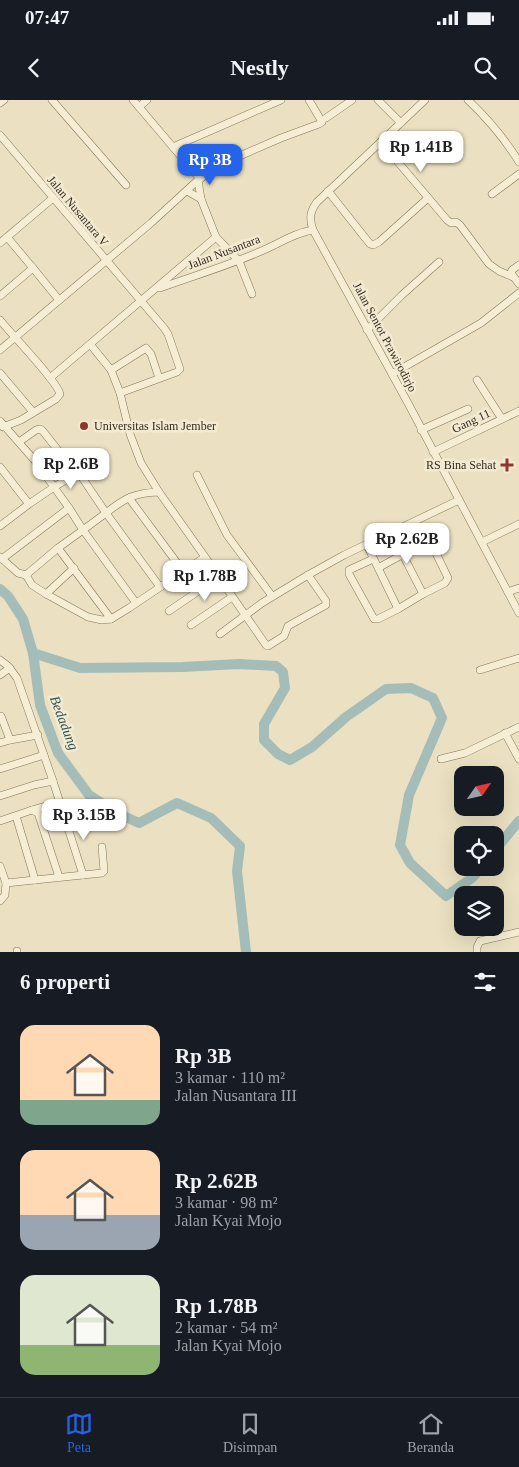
<!DOCTYPE html>
<html lang="id">
<meta charset="utf-8">
<style>
:root{--surface:#171b24;--page:#242831;--text:#f1f3f6;--muted:#9ea1a6;--line:#363941;--accent:#2563eb}
body{margin:0;font-family:Georgia,serif;background:var(--page);color:var(--text);height:100vh;display:flex;flex-direction:column;font-size:19px;white-space:nowrap}
*{box-sizing:border-box;margin:0}
p{font-size:16px;color:var(--muted)}
.icon{flex:none;width:28px;height:28px;fill:none;stroke:currentColor;stroke-width:2;stroke-linecap:round;stroke-linejoin:round}
.map{position:relative;height:852px;overflow:hidden}
.sheet{display:flex;flex-direction:column;background:var(--surface);flex:1}
.sheet>*{flex:none}
.needle{width:32px;rotate:56deg}
.tools{position:absolute;left:454px;top:666px;display:grid;gap:10px}
.tools a{display:grid;place-items:center;width:50px;height:50px;border-radius:10px;background:var(--surface);box-shadow:0 5px 20px #0002;font-size:25px}
.price{position:absolute;translate:-50% -42px;padding:0 11px;border-radius:10px;background:#fff;color:#222;font-size:16px;line-height:32px;filter:drop-shadow(0 1px 2px #0008)}
.price::after{content:'';position:absolute;left:50%;top:30px;width:15px;height:11px;margin-left:-8px;background:inherit;clip-path:polygon(0 0,100% 0,50% 100%)}
.price.on{background:var(--accent);color:#fff}
ul{padding:0;list-style:none}
li{display:flex;align-items:center;gap:15px;height:125px;padding:0 20px}
li span{display:grid;place-items:center;flex:none;width:140px;height:100px;border-radius:15px;color:#555}
li>.icon{margin-inline-start:auto}
span .icon{width:60px;height:60px;fill:#fffc;stroke-width:1}
li b{font-size:21px}
h2{display:flex;justify-content:space-between;align-items:center;height:60px;padding:0 20px;font-size:21px}
.status{display:flex;justify-content:space-between;align-items:center;height:35px;padding:0 25px;background:var(--surface);direction:ltr}
.status svg{height:14px;fill:currentColor}
header{display:flex;justify-content:space-between;align-items:center;height:65px;padding:0 20px;background:var(--surface);font-size:22px;font-weight:700}
.dock{display:flex;justify-content:space-around;align-items:center;height:70px;border-top:1px solid var(--line);background:var(--surface);font-size:14px;color:var(--muted)}
.dock a{display:grid;justify-items:center;gap:2px}
.dock .on{color:var(--accent)}
.map>svg:first-child{display:block}
.lines{fill:none;stroke-linecap:round;stroke-linejoin:round}
.river{stroke:#a4bdb8;stroke-width:10}
.minor-casing{stroke:#83735a;stroke-width:8}
.minor{stroke:#f6eed4;stroke-width:7}
.poi-dot{fill:#8e352e;stroke:#f3ebd1;stroke-width:2}
.labels{text-anchor:middle;dominant-baseline:central;stroke-width:5;stroke-linejoin:round;paint-order:stroke}
.street-label{font-size:12px;fill:#342a1e;stroke:#f3ebd1}
.poi-label{font-size:12px;fill:#342a1e;stroke:#f3ebd1;text-anchor:start}
.water-label{font-size:14px;font-style:italic;fill:#2e5253;stroke:#f3ebd1}
</style>
<div class="status"><b>07:47</b><svg viewBox="0 0 49 12"><path d="M0 12V9h3v3zM5 12V6h3v6zM10 12V3h3v9zM15 12V0h3v12zM26 1h20v11H26zM47 4h2v5h-2z"/></svg></div>
<header><svg class="icon" aria-label="back" viewBox="0 0 24 24"><path d="M15 5l-7 7 7 7"/></svg>Nestly<svg class="icon" aria-label="search" viewBox="0 0 24 24"><circle cx="10" cy="10" r="6"/><path d="M15 15l6 6"/></svg></header>
<div class="map">
<svg width="519" height="852" viewBox="0 0 519 852">
<rect width="100%" height="100%" fill="#ebe1c2"/>
<g class="lines">
<g class="river">
<polyline points="0,489 8,496 23,519 33,553 40,605 58,653 89,695 117,713 139,723 177,703 211,718 240,746 237,771 246,852"/>
<polyline points="33,553 80,568 183,567 239,564 276,566 283,572 285,588 264,624 264,640 278,654 290,660 312,647 346,617 386,589 411,588 433,598 442,618 409,695 400,745 410,763 446,796 472,778 481,768"/>
<polyline points="495,750 519,721"/>
</g>
<g class="minor-casing">
<g id="minor">
<polyline points="52,0 126,85"/>
<polyline points="133,0 200,79 198,80 201,99 216,137 239,161 252,194"/>
<polyline points="378,0 401,23"/>
<path d="M425 0 317 102C310 111 309 119 313 130L409 305 519 513"/>
<path d="M468 0C487 18 505 39 519 62"/>
<polyline points="0,3 4,0"/>
<polyline points="139,7 147,0"/>
<polyline points="326,18 352,0"/>
<polyline points="0,35 164,228 168,234 180,269 177,272 120,293"/>
<polyline points="381,42 447,120 451,123 456,122 460,125 489,164 499,171 513,177"/>
<polyline points="173,47 281,0"/>
<polyline points="200,79 219,65 281,38 319,24 322,22 309,0"/>
<polyline points="187,91 201,99"/>
<polyline points="328,91 370,144 373,145 379,142 428,98"/>
<polyline points="492,94 519,74"/>
<polyline points="0,143 53,98"/>
<polyline points="519,165 512,170 511,173 519,184"/>
<polyline points="33,168 59,200"/>
<path d="M160 188C193 176 227 166 259 152 277 145 293 133 313 130"/>
<polyline points="0,196 33,168 7,137"/>
<path d="M0 220C11 234 57 281 60 294L56 299 21 320 3 327"/>
<polyline points="367,230 402,195 439,162"/>
<polyline points="90,244 111,270 120,293 130,334 141,363 159,392"/>
<polyline points="0,250 151,123 198,80"/>
<polyline points="111,270 146,248 151,254 159,278"/>
<polyline points="0,273 33,312"/>
<polyline points="392,274 481,223 519,193"/>
<polyline points="50,278 216,137"/>
<polyline points="477,280 502,319"/>
<polyline points="0,321 36,362 54,387 76,374 81,376 106,413 83,430 136,503"/>
<polyline points="421,330 468,309"/>
<polyline points="19,342 36,330 40,329 42,330 61,354 59,361 45,373"/>
<polyline points="433,352 519,311"/>
<polyline points="0,367 29,404 0,426"/>
<polyline points="197,375 227,435 272,496"/>
<polyline points="129,398 183,471"/>
<polyline points="482,442 519,424"/>
<polyline points="367,445 398,509 423,494 445,483 448,478 433,447 427,441 378,468"/>
<polyline points="58,448 111,519"/>
<polyline points="403,455 423,494"/>
<polyline points="0,457 18,473 26,475 32,485 46,494 88,517 102,520 111,519 129,508 205,457 266,545 268,546 284,536 288,526 326,505 326,501 308,475"/>
<polyline points="2,459 69,408 54,387 29,404"/>
<polyline points="373,459 349,470 349,474 374,519 378,519 398,509"/>
<polyline points="26,475 58,448 83,430 69,408"/>
<path d="M160 487 106 413C125 398 134 393 159 392L205 457"/>
<polyline points="508,492 519,488"/>
<polyline points="46,494 74,468"/>
<polyline points="169,511 219,477"/>
<polyline points="191,525 232,497"/>
<polyline points="220,534 262,503 308,475 344,455 459,400"/>
<polyline points="0,560 8,566 17,578 53,681"/>
<polyline points="480,570 519,558"/>
<polyline points="0,575 10,568"/>
<polyline points="0,616 1,616 10,640 0,643"/>
<polyline points="505,633 519,659"/>
<polyline points="10,640 38,635"/>
<polyline points="441,659 465,653 519,627"/>
<polyline points="0,669 44,655"/>
<polyline points="0,696 34,685 53,681 83,775 6,783 5,795 0,801"/>
<polyline points="32,710 59,702"/>
<polyline points="16,716 35,780"/>
<polyline points="0,721 32,710 38,713 59,777"/>
<polyline points="0,766 6,783"/>
<polyline points="83,775 102,773 104,771 102,747"/>
<polyline points="17,851 17,852"/>
<polyline points="477,852 477,847 480,841 519,832"/>
</g>
</g>
<use href="#minor" class="minor"/>
</g>
<g class="poi-dot">
<circle cx="84" cy="326" r="5"/>
<path d="M504.5 357.5h5v5h5v5h-5v5h-5v-5h-5v-5h5z"/>
</g>
<g class="labels">
<g class="street-label">
<text transform="translate(78 111) rotate(50)">Jalan Nusantara V</text>
<text transform="translate(224 152) rotate(-21)">Jalan Nusantara</text>
<text transform="translate(385 237) rotate(62)">Jalan Sentot Prawirodirjo</text>
<text transform="translate(471 321) rotate(-25)">Gang 11</text>
</g>
<g class="poi-label">
<text x="94" y="326">Universitas Islam Jember</text>
<text x="496" y="365" text-anchor="end">RS Bina Sehat</text>
</g>
<g class="water-label">
<text transform="translate(64 623) rotate(69)">Bedadung</text>
</g>
</g>
</svg>
<div class="tools">
<a><svg class="needle" viewBox="-14 -14 28 28"><path d="M0-13l5 13h-10z" fill="#e53935"/><path d="M0 13l5-13h-10z" fill="#9ea1a6"/></svg></a>
<a><svg class="icon" aria-label="locate" viewBox="0 0 24 24"><circle cx="12" cy="12" r="6"/><path d="M12 2v4M12 18v4M2 12h4M18 12h4"/></svg></a>
<a><svg class="icon" aria-label="layers" viewBox="0 0 24 24"><path d="M12 4l9 5-9 5-9-5zM3 14l9 5 9-5"/></svg></a>
</div>
<b class="price" style="left:421px;top:73px">Rp 1.41B</b>
<b class="price on" style="left:210px;top:86px">Rp 3B</b>
<b class="price" style="left:71px;top:390px">Rp 2.6B</b>
<b class="price" style="left:407px;top:465px">Rp 2.62B</b>
<b class="price" style="left:205px;top:502px">Rp 1.78B</b>
<b class="price" style="left:84px;top:741px">Rp 3.15B</b>
</div>
<section class="sheet">
<h2>6 properti<svg class="icon" aria-label="filters" viewBox="0 0 24 24"><path d="M4 7h16M4 17h16"/><circle cx="9" cy="7" r="2"/><circle cx="15" cy="17" r="2"/></svg></h2>
<ul>
<li><span style="background:linear-gradient(#ffd9b3 75%,#7fa58c 0)"><svg class="icon" aria-label="home" viewBox="0 0 24 24"><path d="M3 11l9-7 9 7M6 9v11h12V9"/></svg></span><div><b>Rp 3B</b><p>3 kamar · 110 m²</p><p>Jalan Nusantara III</p></div></li>
<li><span style="background:linear-gradient(#ffd9b3 65%,#9aa5b1 0)"><svg class="icon" aria-label="home" viewBox="0 0 24 24"><path d="M3 11l9-7 9 7M6 9v11h12V9"/></svg></span><div><b>Rp 2.62B</b><p>3 kamar · 98 m²</p><p>Jalan Kyai Mojo</p></div></li>
<li><span style="background:linear-gradient(#dfe7d0 70%,#8fb573 0)"><svg class="icon" aria-label="home" viewBox="0 0 24 24"><path d="M3 11l9-7 9 7M6 9v11h12V9"/></svg></span><div><b>Rp 1.78B</b><p>2 kamar · 54 m²</p><p>Jalan Kyai Mojo</p></div></li>
</ul>
</section>
<nav class="dock">
<a class="on"><svg class="icon" aria-label="map" viewBox="0 0 24 24"><path d="M3 6l6-2 6 2 6-2v14l-6 2-6-2-6 2zM9 4v14M15 6v14"/></svg>Peta</a>
<a><svg class="icon" aria-label="saved" viewBox="0 0 24 24"><path d="M7 4h10v16l-5-4-5 4z"/></svg>Disimpan</a>
<a><svg class="icon" aria-label="home" viewBox="0 0 24 24"><path d="M3 11l9-7 9 7M6 9v11h12V9"/></svg>Beranda</a>
</nav>
